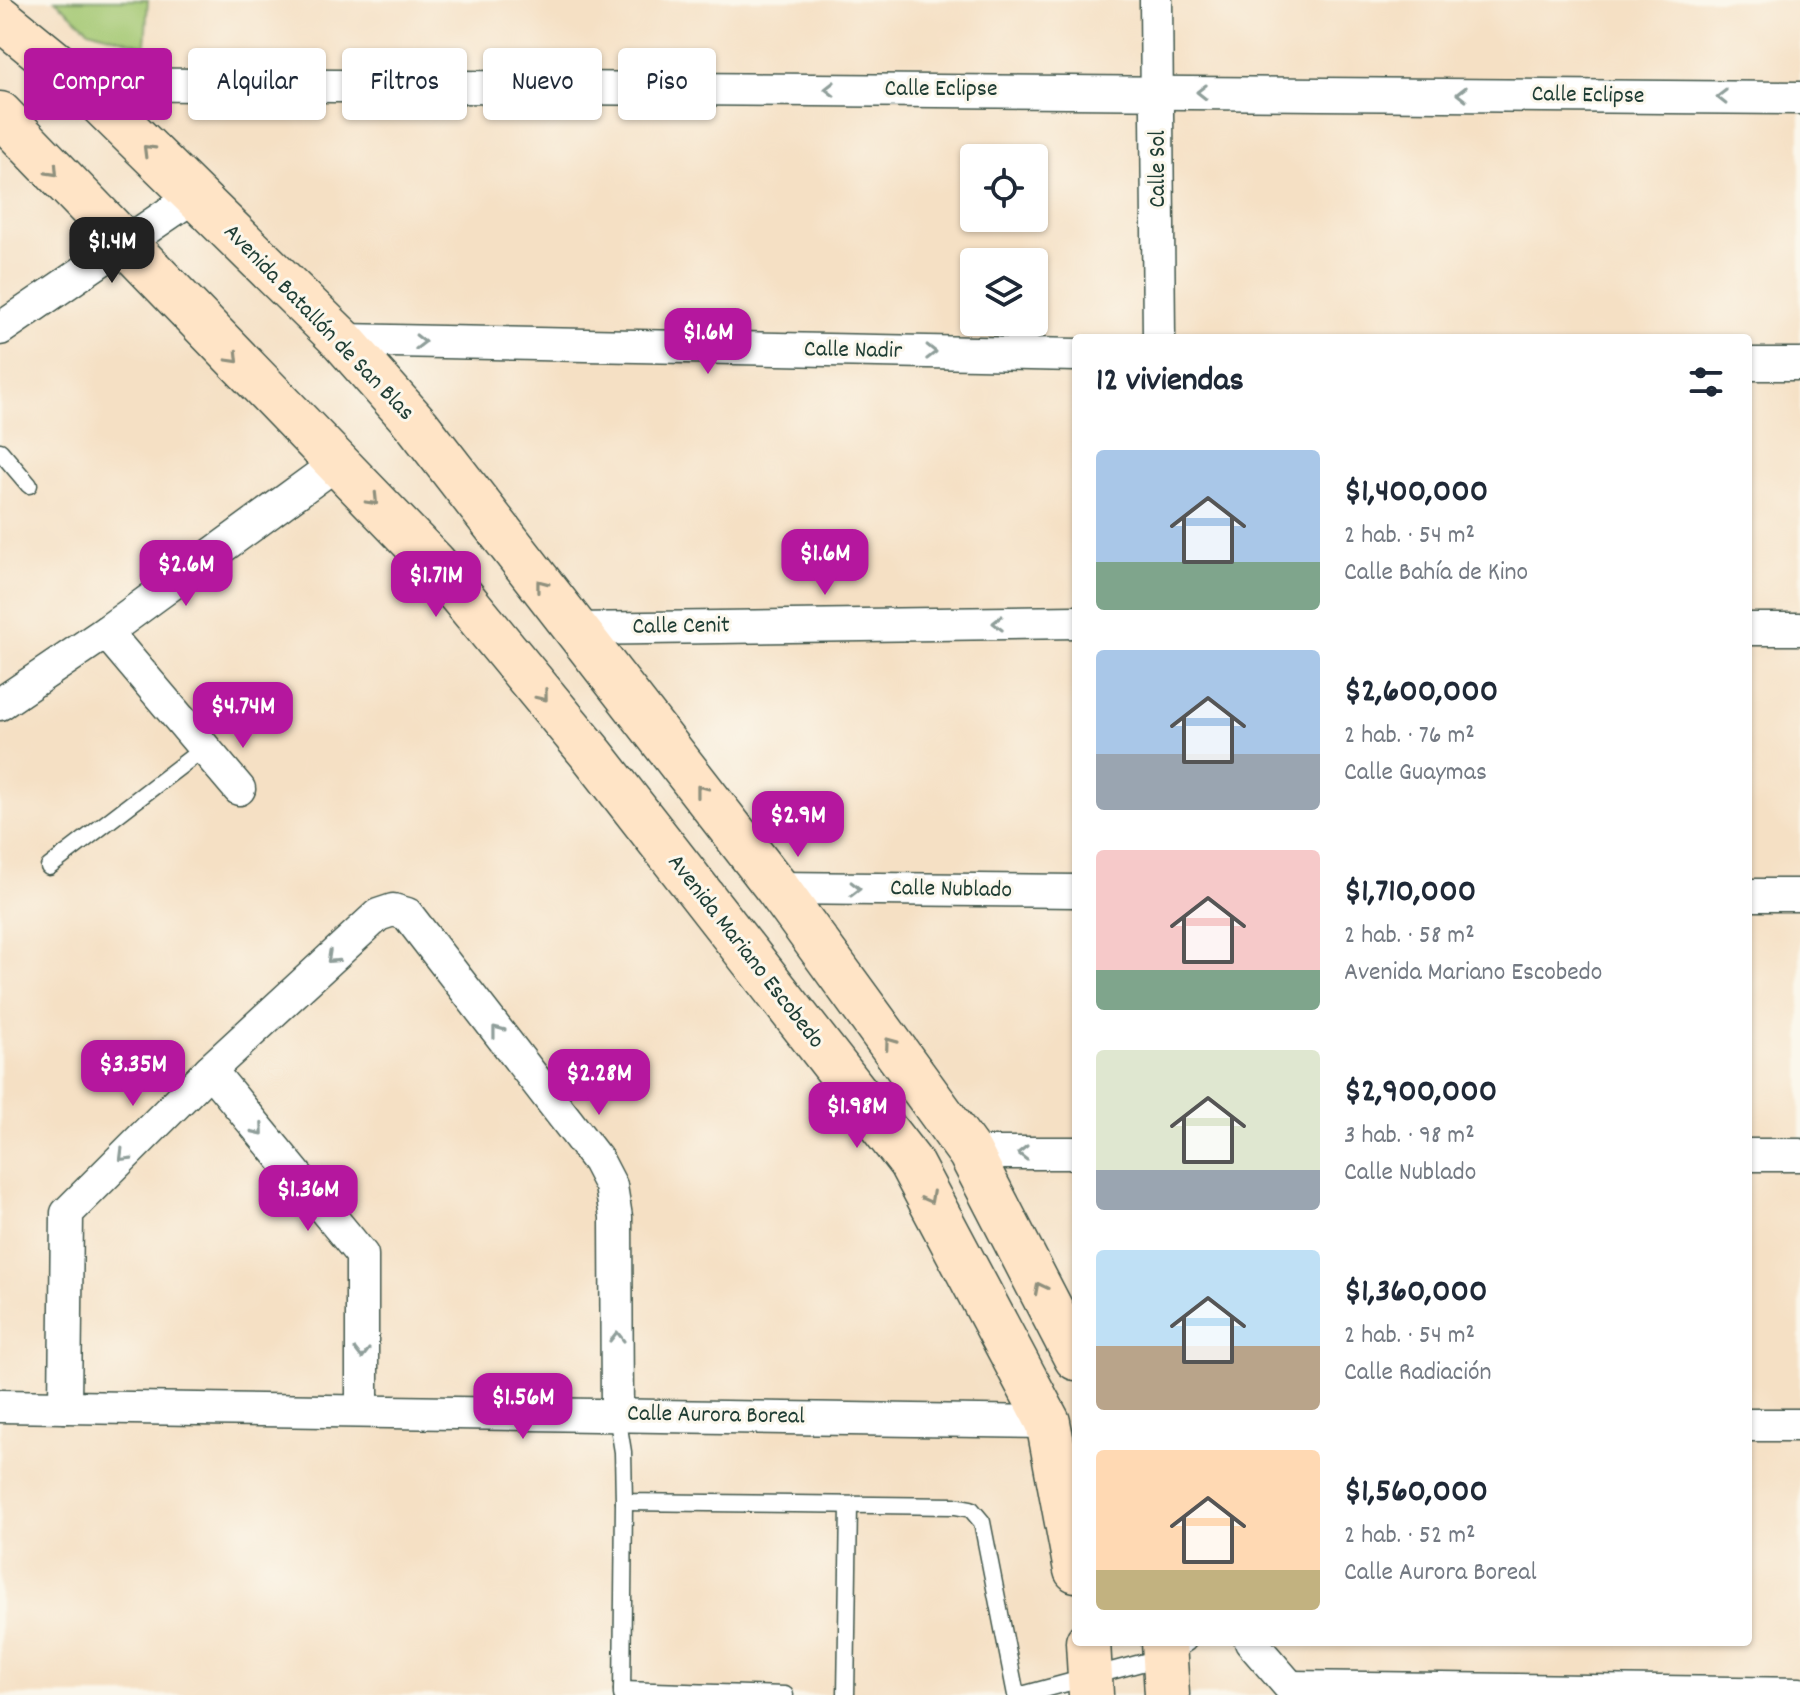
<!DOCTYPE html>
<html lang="es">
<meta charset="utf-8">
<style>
:root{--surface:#fff;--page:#f2f2f3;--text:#1f2937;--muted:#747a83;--accent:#b5179e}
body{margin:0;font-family:Dekko,sans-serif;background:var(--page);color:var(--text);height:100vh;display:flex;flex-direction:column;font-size:30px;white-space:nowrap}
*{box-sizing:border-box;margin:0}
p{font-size:26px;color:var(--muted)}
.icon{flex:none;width:44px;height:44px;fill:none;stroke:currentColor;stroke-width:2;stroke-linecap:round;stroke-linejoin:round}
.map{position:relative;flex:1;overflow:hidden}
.drawer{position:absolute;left:1072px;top:334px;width:680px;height:1312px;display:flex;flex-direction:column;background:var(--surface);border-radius:8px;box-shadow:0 2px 6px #0004}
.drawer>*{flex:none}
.banner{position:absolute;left:24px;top:48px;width:760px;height:72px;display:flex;gap:16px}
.controls{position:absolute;left:960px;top:144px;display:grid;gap:16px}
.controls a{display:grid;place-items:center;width:88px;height:88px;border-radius:8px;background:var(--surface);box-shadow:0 2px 6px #0004;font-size:40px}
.price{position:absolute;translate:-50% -68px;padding:0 18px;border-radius:16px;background:var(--accent);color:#fff;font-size:26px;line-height:52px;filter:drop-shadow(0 2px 4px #0008)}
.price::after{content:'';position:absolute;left:50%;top:48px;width:24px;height:18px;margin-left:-12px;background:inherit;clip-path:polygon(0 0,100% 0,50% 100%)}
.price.selected{background:#222;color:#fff}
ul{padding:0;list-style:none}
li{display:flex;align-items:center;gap:24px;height:200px;padding:0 24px}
li span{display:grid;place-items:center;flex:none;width:224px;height:160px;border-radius:8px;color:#555}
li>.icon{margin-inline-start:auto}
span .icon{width:96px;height:96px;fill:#fffc;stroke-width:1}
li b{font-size:34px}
h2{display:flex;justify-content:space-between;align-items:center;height:96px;padding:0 24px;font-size:34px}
.tag{padding:0 28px;border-radius:8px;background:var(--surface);box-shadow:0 2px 6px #0004;font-size:28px;line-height:72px}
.tag.selected{background:var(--accent);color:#fff}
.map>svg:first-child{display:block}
.green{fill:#a3c771;stroke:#618252;stroke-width:2}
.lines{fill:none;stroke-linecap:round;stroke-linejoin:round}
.service-casing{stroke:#3f554a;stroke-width:19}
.minor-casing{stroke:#3f554a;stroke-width:35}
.secondary-casing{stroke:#3f554a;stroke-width:47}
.service{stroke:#fff;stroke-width:16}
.minor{stroke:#fff;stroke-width:32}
.secondary{stroke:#ffe4c6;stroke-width:44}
.oneway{stroke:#8f9e9a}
.oneway2{stroke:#8f907d}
.labels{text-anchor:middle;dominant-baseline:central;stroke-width:6;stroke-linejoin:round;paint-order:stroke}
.street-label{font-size:24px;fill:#1f3d34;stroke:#fbf7ec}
</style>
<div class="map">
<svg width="1800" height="1695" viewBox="0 0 1800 1695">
<rect width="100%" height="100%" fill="#fbf7ec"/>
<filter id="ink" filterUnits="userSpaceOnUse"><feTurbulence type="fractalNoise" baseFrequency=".0125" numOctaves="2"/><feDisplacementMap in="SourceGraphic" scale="16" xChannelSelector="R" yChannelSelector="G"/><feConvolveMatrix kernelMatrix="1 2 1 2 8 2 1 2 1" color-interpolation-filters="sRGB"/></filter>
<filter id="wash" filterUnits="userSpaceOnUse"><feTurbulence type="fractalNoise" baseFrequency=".006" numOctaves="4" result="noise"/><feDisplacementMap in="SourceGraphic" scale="32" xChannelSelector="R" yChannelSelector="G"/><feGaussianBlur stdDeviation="1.8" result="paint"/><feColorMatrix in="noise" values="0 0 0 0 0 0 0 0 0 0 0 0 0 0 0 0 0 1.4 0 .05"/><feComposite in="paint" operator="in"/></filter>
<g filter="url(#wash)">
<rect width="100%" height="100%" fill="#f5e0c4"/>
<polygon class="green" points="55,0 148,0 145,46 89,30"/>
</g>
<g filter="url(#ink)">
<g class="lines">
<g class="service-casing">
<g id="service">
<polyline points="0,451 29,485"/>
<polyline points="49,867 204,748"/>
<polyline points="617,1415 623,1452 624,1502 955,1506 971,1509 982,1522 1016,1695"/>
<polyline points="622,1690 785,1695"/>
<polyline points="622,1695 624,1502"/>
<polyline points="846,1695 849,1506"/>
<polyline points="1022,1695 1167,1656 1188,1642"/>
</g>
</g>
<g class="minor-casing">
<g id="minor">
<polyline points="1156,0 1159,338"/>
<polyline points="81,84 1800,98"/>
<polyline points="0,329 194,196"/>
<polyline points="342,340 1076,355"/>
<polyline points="1748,364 1800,364"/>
<polyline points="575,629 1076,622"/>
<polyline points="1748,629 1800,629"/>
<polyline points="106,632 239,789"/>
<polyline points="0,704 106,632 337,463"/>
<polyline points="777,888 1076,891"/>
<polyline points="1748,895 1800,895"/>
<polyline points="210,1070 362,1255 362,1411"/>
<polyline points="970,1153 1076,1153"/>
<polyline points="1748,1155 1800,1155"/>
<polyline points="0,1406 1048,1422"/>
<polyline points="65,1407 67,1213 210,1070 378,915 393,910 407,914 598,1161 611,1186 616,1217 617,1415"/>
<polyline points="1748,1425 1800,1425"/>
<polyline points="1251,1642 1297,1695"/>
<polyline points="1291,1687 1800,1694"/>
</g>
</g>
<g class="secondary-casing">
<g id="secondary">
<polyline points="0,18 81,84 342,340 418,426 777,888 970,1153 1076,1358"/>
<polyline points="0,114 434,563 594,757 910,1162 1048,1422 1076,1570"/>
<polyline points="1088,1642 1091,1695"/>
<polyline points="1164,1642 1167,1695"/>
</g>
</g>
<use href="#service" class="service"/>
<use href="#minor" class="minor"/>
<use href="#secondary" class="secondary"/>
</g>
<defs><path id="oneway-chevron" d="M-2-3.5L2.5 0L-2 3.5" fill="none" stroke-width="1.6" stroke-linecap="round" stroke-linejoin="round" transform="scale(2)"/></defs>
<g class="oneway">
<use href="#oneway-chevron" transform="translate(830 89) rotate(-180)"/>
<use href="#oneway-chevron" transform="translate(1202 92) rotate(-179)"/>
<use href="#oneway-chevron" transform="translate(1462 94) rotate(-179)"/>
<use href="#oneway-chevron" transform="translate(1722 97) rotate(-179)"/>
<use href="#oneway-chevron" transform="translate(420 342) rotate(1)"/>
<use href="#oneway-chevron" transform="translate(931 352) rotate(1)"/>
<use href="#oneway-chevron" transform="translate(998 623) rotate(179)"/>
<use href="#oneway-chevron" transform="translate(855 889) rotate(1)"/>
<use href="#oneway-chevron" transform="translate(332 958) rotate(137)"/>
<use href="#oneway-chevron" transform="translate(497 1031) rotate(-128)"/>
<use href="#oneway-chevron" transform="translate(259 1130) rotate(50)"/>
<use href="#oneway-chevron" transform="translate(1023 1153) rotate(-180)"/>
<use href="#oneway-chevron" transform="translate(124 1156) rotate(135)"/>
<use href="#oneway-chevron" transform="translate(617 1337) rotate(-90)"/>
<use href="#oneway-chevron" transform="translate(362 1353) rotate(90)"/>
</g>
<g class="oneway2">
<use href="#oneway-chevron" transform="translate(148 150) rotate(-135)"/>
<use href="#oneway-chevron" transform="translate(53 171) rotate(47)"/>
<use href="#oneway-chevron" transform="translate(234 358) rotate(46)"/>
<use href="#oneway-chevron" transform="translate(373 500) rotate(46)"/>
<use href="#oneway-chevron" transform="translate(541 585) rotate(-128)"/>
<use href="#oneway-chevron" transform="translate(543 696) rotate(51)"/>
<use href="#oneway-chevron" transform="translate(701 790) rotate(-128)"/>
<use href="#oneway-chevron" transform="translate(890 1043) rotate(-126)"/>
<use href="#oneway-chevron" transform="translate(929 1198) rotate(62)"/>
<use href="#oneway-chevron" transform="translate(1040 1288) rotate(-117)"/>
</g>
</g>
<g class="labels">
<g class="street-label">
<text x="941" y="90">Calle Eclipse</text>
<text transform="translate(1588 96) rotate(1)">Calle Eclipse</text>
<text transform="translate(1159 169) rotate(-90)">Calle Sol</text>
<text transform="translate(318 323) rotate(46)">Avenida Batallón de San Blas</text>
<text transform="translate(853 351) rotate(1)">Calle Nadir</text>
<text transform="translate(681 627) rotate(-1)">Calle Cenit</text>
<text transform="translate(951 890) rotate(1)">Calle Nublado</text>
<text transform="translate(745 952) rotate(52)">Avenida Mariano Escobedo</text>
<text transform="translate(716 1416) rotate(1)">Calle Aurora Boreal</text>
</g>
</g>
</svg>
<div class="controls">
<a><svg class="icon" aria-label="locate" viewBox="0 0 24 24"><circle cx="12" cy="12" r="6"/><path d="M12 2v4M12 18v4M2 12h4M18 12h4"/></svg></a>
<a><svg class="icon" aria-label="layers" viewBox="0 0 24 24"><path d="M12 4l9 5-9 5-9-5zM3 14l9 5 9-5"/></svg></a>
</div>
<b class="price selected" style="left:112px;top:285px">$1.4M</b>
<b class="price" style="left:708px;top:376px">$1.6M</b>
<b class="price" style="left:825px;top:597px">$1.6M</b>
<b class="price" style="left:186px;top:608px">$2.6M</b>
<b class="price" style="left:436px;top:619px">$1.71M</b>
<b class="price" style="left:243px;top:750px">$4.74M</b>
<b class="price" style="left:798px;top:859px">$2.9M</b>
<b class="price" style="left:133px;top:1108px">$3.35M</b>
<b class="price" style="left:599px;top:1117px">$2.28M</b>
<b class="price" style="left:857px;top:1150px">$1.98M</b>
<b class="price" style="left:308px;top:1233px">$1.36M</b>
<b class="price" style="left:523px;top:1441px">$1.56M</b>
<div class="banner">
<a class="tag selected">Comprar</a>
<a class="tag">Alquilar</a>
<a class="tag">Filtros</a>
<a class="tag">Nuevo</a>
<a class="tag">Piso</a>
</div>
<section class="drawer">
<h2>12 viviendas<svg class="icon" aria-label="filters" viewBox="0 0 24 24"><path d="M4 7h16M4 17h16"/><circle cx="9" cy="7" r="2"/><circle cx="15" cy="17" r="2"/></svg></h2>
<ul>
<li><span style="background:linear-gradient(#a9c7e8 70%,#7fa58c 0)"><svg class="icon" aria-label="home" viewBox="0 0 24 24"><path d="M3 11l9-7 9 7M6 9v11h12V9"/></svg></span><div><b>$1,400,000</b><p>2 hab. · 54 m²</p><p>Calle Bahía de Kino</p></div></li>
<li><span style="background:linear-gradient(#a9c7e8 65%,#9aa5b1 0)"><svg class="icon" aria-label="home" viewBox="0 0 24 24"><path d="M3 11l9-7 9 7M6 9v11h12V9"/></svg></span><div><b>$2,600,000</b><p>2 hab. · 76 m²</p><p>Calle Guaymas</p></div></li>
<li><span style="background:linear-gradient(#f6c9c9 75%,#7fa58c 0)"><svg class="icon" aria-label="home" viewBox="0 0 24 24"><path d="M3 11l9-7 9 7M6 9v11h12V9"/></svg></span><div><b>$1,710,000</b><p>2 hab. · 58 m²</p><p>Avenida Mariano Escobedo</p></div></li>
<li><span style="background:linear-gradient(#dfe7d0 75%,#9aa5b1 0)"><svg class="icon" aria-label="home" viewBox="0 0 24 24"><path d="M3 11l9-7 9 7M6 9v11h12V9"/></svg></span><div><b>$2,900,000</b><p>3 hab. · 98 m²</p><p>Calle Nublado</p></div></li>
<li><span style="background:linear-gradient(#bfe0f5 60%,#b9a48a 0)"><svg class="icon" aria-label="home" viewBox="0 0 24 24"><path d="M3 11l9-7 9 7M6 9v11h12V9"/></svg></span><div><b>$1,360,000</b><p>2 hab. · 54 m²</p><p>Calle Radiación</p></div></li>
<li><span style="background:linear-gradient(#ffd9b3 75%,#c2b280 0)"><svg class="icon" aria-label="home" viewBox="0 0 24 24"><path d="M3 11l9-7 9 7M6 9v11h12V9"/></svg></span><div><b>$1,560,000</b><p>2 hab. · 52 m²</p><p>Calle Aurora Boreal</p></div></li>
</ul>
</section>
</div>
